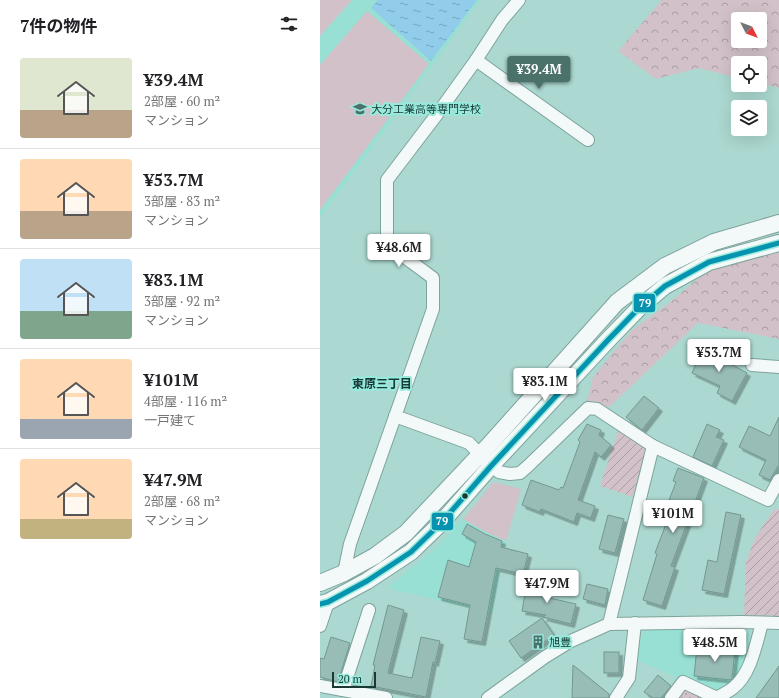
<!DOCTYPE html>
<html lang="ja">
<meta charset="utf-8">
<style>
:root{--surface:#fff;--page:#f6f6f6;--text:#202124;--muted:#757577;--line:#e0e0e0;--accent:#4b716b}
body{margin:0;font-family:"PT Serif","Noto Sans JP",serif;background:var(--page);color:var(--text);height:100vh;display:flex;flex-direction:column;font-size:15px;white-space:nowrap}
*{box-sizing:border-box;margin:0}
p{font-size:13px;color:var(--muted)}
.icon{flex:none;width:22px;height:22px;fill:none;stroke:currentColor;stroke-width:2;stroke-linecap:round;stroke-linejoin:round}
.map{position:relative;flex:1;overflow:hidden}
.sheet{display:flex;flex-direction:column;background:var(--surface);width:320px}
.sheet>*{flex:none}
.needle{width:26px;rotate:132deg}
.fabs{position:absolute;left:411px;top:12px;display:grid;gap:8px}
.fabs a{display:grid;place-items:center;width:36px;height:36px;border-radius:4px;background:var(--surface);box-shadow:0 4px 16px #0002;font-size:20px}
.scale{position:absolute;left:12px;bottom:10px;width:44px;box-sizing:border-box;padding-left:4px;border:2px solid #173a35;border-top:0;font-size:11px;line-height:14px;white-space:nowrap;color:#173a35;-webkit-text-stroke:3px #98ebdc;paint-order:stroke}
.price{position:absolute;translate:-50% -34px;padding:0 9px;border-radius:4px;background:#fff;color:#222;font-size:13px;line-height:26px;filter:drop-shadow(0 1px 2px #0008)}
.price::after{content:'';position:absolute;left:50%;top:24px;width:12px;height:9px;margin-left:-6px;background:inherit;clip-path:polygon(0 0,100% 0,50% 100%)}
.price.on{background:var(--accent);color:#fff}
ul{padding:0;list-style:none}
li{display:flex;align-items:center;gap:12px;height:100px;padding:0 20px}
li+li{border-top:1px solid var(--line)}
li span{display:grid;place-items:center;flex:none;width:112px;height:80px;border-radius:4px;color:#555}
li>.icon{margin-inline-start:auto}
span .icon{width:48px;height:48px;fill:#fffc;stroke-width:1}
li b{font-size:17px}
h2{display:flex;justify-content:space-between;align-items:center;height:48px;padding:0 20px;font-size:17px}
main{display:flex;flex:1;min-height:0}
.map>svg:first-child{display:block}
.built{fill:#97e0d3}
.grass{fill:#d2c1c8}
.forest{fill:url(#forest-crowns);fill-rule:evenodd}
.park{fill:url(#park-dots)}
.garden{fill:url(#garden-furrows)}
.water{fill:url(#water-ripples)}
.building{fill:#98bcb6;stroke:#739892;filter:url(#shadow)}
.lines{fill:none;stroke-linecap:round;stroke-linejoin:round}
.street-casing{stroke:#7ea39c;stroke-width:14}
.secondary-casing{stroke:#7ea39c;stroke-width:18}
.street{stroke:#f2f9f8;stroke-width:12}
.secondary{stroke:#f2f9f8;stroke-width:16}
.bus-1-casing{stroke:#98ebdc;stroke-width:8}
.bus-1{stroke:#0593af;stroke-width:5}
.bus-dot{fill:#173a35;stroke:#98ebdc;stroke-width:1.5}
.labels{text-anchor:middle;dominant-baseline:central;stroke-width:4;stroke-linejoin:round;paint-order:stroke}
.poi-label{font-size:11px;fill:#173a35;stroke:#98ebdc;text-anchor:start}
.neighbourhood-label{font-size:12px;font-weight:bold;fill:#173a35;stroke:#98ebdc}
.line-badge{stroke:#98ebdc;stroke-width:1.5}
.badge-label{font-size:11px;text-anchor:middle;font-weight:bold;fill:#fff}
</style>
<main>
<section class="sheet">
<h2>7件の物件<svg class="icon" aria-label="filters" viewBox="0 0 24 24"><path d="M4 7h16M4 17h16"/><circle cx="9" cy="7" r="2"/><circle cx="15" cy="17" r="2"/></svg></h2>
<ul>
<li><span style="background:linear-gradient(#dfe7d0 65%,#b9a48a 0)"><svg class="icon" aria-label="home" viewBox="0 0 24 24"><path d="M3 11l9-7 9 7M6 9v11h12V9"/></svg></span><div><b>¥39.4M</b><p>2部屋 · 60 m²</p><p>マンション</p></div></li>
<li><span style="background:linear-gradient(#ffd9b3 65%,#b9a48a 0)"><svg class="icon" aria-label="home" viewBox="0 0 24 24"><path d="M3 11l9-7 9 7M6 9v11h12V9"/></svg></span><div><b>¥53.7M</b><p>3部屋 · 83 m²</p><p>マンション</p></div></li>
<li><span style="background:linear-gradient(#bfe0f5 65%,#7fa58c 0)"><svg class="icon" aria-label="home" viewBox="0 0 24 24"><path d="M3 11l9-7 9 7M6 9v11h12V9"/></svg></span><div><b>¥83.1M</b><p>3部屋 · 92 m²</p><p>マンション</p></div></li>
<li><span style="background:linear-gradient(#ffd9b3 75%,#9aa5b1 0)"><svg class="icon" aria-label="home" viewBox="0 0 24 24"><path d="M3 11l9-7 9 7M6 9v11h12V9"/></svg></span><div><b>¥101M</b><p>4部屋 · 116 m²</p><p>一戸建て</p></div></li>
<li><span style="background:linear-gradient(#ffd9b3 75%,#c2b280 0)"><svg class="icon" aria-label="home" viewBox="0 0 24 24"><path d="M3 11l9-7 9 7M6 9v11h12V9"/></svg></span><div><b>¥47.9M</b><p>2部屋 · 68 m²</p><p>マンション</p></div></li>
</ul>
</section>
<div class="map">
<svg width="459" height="698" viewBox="0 0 459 698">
<defs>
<pattern id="forest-crowns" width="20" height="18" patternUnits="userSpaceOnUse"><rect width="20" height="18" fill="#d2c1c8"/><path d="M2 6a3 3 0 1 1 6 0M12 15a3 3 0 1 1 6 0" fill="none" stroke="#a99ea3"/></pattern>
<pattern id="park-dots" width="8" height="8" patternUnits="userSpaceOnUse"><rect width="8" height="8" fill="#d2c1c8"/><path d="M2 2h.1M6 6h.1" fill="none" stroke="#a99ea3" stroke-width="1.8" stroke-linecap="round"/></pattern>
<pattern id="garden-furrows" width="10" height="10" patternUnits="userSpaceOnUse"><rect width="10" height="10" fill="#d2c1c8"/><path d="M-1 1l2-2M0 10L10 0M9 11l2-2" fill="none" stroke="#a99ea3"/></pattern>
<pattern id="water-ripples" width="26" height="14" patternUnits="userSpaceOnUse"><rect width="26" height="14" fill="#91cceb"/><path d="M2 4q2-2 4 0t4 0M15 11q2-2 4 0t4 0" fill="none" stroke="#75a7bf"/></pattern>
<filter id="shadow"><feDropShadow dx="3.5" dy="3.5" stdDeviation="0" flood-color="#0004"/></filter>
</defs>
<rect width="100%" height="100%" fill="#abd8d0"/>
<g class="built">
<polygon points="0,0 160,0 0,218"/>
<polygon points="143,519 166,532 186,541 172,613 67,588 116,548"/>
<polygon points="327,629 430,630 427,658 419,676 396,695 318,660 317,645"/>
</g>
<g class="grass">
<polygon points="0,0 32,0 0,36"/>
<polygon points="47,11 109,64 0,210 0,65"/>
<polygon points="173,482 201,489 186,541 166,532 143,519 160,499"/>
</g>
<g class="forest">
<path d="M342 0H459V88L440 83V63H418V78L379 68 336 79 298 51ZM418 19H440V41H418Z"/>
<polygon points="459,241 459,339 378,323 289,407 267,402 273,377 312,330 348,304 399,261"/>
</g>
<polygon class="park" points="363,683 387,698 353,698"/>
<g class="garden">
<polygon points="298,431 324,447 326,450 313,497 280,486"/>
<polygon points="455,508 459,510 459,616 424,615 426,562 435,538"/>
</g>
<polygon class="water" points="58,0 157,0 111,61 51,8"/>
<g class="building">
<polygon points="384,346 400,353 398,357 427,373 412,401 397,393 400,386 372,373"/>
<polygon points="324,396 339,408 322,430 306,417"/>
<polygon points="459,417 459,466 458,466 450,480 439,475 446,460 419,447 429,426 450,436"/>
<polygon points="267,424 281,430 279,435 291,445 281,457 275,452 258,500 275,506 271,518 257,513 254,522 221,509 220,512 202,505 211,480 239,490 241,487 243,488 260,442 258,440"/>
<polygon points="387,424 400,430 396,437 404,440 392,466 373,457"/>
<polygon points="358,468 384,478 351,566 355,567 342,606 323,600 337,554 335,553 346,524 343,523 349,509 346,508 356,482 353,481"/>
<polygon points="406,512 421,515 404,594 382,590 388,560 397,562"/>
<polygon points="288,515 304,519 295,553 279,549"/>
<polygon points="147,524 165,534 182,541 181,547 208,554 203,574 176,568 162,642 144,639 150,605 118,597 128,560 149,567 156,542 142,534"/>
<polygon points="207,582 227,585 225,597 256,604 251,624 223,617 226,615 202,611"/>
<polygon points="267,584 288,589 285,605 263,599"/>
<polygon points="68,605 84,610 68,673 92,678 101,637 120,641 115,663 113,662 106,697 51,686 55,665 53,665"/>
<polygon points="222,618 234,635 201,658 189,641"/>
<polygon points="11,637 30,643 18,682 0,677 0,658 4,659"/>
<polygon points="377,647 415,650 412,678 411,680 374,676"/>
<rect x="284" y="652" width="15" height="21"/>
<polygon points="253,665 289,694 289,698 252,698"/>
<polygon points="459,666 459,698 436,698"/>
<polygon points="338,675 351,686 341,698 333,698 324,692"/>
</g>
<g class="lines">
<g class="street-casing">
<g id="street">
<polyline points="156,60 268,140"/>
<polyline points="432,365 459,367"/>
<polyline points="75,416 149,443 171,466 179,472 190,474 200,473 208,466 268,408 277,409 333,446 289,624"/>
<polyline points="333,446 448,500 459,480"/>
<polyline points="24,573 30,544 113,309 113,278 67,244 67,180 118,113 156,60 182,20 199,0"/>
<polyline points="0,626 8,602"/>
<polyline points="0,686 66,698"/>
<polyline points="23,690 49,610"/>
<polyline points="168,698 225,657 251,641 289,624 421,622 459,623"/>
<polyline points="296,698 309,678 315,623"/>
<polyline points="351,698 363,682 397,698"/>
<path d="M396 698C402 695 408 692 413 688 431 674 436 644 442 623"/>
</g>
</g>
<g class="secondary-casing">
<g id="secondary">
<polyline points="0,583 24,573 55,556 86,533 169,445 297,302 345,266 394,242 459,223"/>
<polyline points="0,604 8,602 47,581 91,552 121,523 171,466 288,340 319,308 345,286 389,262 459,243"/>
</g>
</g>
<use href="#street" class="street"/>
<use href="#secondary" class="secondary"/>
<g class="bus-1-casing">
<polyline id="bus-1" points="0,604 8,602 47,581 91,552 121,523 171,466 288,340 319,308 345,286 389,262 459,243"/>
</g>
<use href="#bus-1" class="bus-1"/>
</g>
<defs>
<g id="school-bare" transform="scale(1.08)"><path d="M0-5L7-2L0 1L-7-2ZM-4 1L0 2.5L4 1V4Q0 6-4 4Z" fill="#4b716b" stroke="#98ebdc" stroke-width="2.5" paint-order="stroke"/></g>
<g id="building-bare" transform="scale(1.08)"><path d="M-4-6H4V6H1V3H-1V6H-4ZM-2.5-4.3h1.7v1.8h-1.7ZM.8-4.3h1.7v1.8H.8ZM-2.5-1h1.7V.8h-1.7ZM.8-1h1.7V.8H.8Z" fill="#4b716b" stroke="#98ebdc" stroke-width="2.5" paint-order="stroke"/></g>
</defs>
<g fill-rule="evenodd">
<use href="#school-bare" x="40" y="109"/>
<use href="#building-bare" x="218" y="642"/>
</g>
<circle class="bus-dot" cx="145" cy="496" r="3.5"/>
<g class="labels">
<g class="poi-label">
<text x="51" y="109">大分工業高等専門学校</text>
<text x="229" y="642">旭豊</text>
</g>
<g class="neighbourhood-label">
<text x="62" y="383">東原三丁目</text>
</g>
</g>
<g class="line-badge">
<rect x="313" y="293" width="23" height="20" rx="4" fill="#0593af"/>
<rect x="111" y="512" width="23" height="19" rx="4" fill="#0593af"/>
</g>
<g class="badge-label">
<text x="325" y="307">79</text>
<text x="122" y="525">79</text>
</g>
</svg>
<div class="fabs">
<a><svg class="needle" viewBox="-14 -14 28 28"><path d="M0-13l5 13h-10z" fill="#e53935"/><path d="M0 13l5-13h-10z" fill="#757577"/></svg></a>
<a><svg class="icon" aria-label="locate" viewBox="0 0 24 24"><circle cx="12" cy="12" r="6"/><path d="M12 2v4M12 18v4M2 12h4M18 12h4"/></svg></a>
<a><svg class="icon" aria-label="layers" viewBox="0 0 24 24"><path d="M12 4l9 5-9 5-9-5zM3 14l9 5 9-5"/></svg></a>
</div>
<div class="scale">20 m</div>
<b class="price on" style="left:219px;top:90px">¥39.4M</b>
<b class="price" style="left:79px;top:268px">¥48.6M</b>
<b class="price" style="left:399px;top:373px">¥53.7M</b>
<b class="price" style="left:225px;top:402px">¥83.1M</b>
<b class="price" style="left:353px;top:534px">¥101M</b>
<b class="price" style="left:227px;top:604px">¥47.9M</b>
<b class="price" style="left:395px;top:663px">¥48.5M</b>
</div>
</main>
